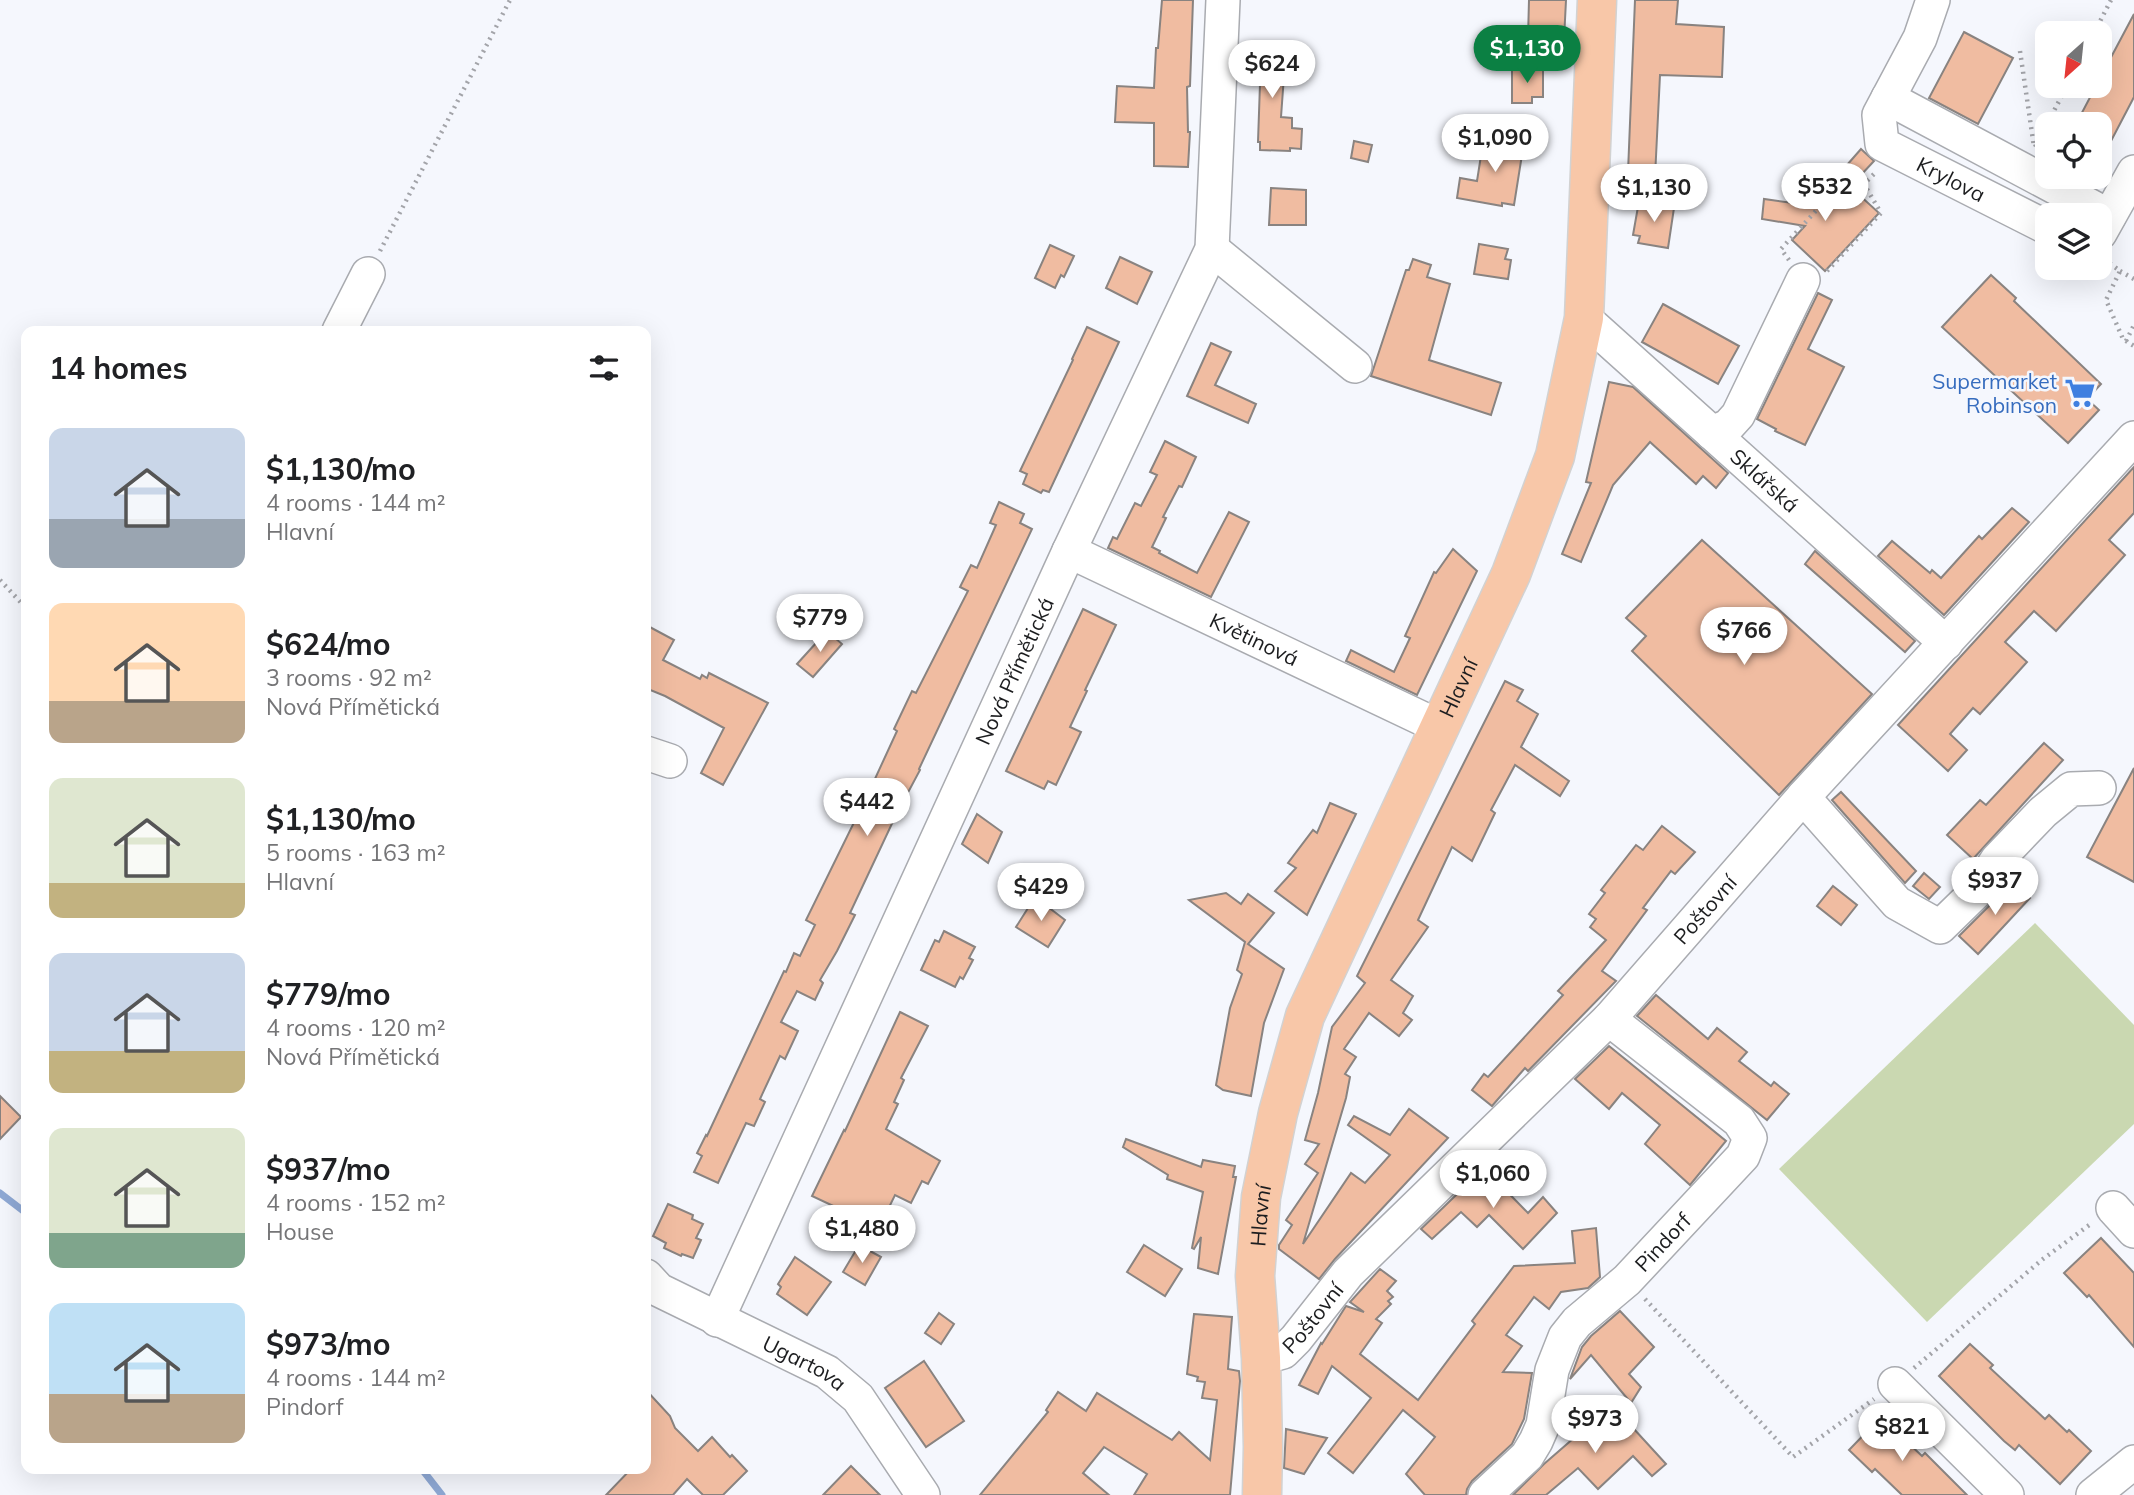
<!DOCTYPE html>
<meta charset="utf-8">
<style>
:root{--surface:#fff;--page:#f6f6f6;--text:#202124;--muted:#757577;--accent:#0b8043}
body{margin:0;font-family:Mulish,sans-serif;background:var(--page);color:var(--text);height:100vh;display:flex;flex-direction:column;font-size:26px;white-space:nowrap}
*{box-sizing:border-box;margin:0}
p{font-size:23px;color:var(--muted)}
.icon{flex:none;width:38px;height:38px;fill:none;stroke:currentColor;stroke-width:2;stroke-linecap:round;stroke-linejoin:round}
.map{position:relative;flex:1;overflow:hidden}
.drawer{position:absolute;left:21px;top:326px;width:630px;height:1148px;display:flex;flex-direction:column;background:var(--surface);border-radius:14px;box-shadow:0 7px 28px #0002}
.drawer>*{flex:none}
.needle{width:46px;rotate:207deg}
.controls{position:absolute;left:2035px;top:21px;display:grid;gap:14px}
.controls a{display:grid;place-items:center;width:77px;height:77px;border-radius:14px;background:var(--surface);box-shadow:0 7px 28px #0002;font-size:35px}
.price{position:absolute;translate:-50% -60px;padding:0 16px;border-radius:24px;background:#fff;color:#222;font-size:23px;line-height:46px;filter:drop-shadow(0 2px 4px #0008)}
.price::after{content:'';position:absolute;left:50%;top:42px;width:21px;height:16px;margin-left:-10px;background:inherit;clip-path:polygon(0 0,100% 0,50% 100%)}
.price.active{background:var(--accent);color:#fff}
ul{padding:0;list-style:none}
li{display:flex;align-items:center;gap:21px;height:175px;padding:0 28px}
li span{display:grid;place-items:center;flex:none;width:196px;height:140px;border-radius:14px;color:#555}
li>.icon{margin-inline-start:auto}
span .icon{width:84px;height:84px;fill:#fffc;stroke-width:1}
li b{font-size:30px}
h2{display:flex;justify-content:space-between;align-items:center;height:84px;padding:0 28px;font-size:30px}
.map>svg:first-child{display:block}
.pitch{fill:#cad8b1}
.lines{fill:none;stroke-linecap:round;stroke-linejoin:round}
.stream{stroke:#8fa9d5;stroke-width:7}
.building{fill:#f0bca1;stroke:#898380;stroke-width:2}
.minor-casing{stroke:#a9abb0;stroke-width:36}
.major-casing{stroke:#d2d2d2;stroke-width:41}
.path{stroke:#a3a4a9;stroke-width:4.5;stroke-dasharray:2 5;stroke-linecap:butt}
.minor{stroke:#fff;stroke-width:33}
.major{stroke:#f8c7a8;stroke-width:38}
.labels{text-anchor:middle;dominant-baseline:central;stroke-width:5;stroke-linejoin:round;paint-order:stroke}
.street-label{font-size:21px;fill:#1c1d1f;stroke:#f5f7fd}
.shop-label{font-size:21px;fill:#366cbe;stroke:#f5f7fd;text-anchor:end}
</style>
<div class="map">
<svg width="2134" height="1495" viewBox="0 0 2134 1495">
<rect width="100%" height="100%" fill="#f5f7fd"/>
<polygon class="pitch" points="2035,923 2134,1025 2134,1124 1927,1322 1779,1169"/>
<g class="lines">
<g class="stream">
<polyline points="0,1193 26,1213"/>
<polyline points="421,1468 442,1495"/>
</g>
</g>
<g class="building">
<polygon points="1162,0 1193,0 1190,86 1187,87 1188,132 1190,132 1188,167 1154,166 1154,123 1115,122 1117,86 1154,88 1156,48 1158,48"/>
<polygon points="1529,0 1566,0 1564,40 1528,38"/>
<polygon points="1635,0 1678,0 1676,24 1724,27 1722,77 1660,75 1655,177 1628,172"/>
<polygon points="2134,14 2134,97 2100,162 2100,124 2076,124 2096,86 2100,86 2100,78"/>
<polygon points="1964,32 2013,58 1978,124 1929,98"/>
<polygon points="1251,47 1286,48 1281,117 1292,118 1292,128 1302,129 1301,149 1290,148 1290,151 1260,150 1260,142 1258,142 1260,84 1249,83"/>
<polygon points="1512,68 1543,68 1543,97 1532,97 1532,103 1512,103"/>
<polygon points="1489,136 1524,142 1514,205 1502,203 1502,206 1457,198 1460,178 1477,181 1483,143 1487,144"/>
<polygon points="1354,141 1372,145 1368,162 1351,158"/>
<polygon points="1861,149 1874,161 1860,176 1847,165"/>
<polygon points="1845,182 1879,213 1825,271 1792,240 1805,226 1762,219 1764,199 1822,207"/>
<polygon points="1271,188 1306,190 1306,225 1269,225"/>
<polygon points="1639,201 1674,208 1668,248 1638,243 1640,236 1633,235"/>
<polygon points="1479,244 1508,249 1505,259 1511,260 1508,279 1474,274"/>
<polygon points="1050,245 1074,256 1064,277 1061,275 1055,288 1035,278"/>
<polygon points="1120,257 1152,272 1137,304 1106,288"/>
<polygon points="1413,259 1431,265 1427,277 1450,284 1429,360 1501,383 1491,415 1371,376 1406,270 1409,270"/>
<polygon points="1991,275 2016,298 2014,301 2101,384 2087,399 2099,410 2068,443 1942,327"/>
<polygon points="1818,293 1832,300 1808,349 1844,367 1805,445 1775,431 1776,429 1757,419"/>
<polygon points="1663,304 1739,346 1718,384 1642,342"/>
<polygon points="1087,327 1119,342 1049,492 1043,490 1041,493 1023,484 1027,474 1020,471 1073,360 1072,359"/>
<polygon points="1211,343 1231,352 1215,385 1256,404 1248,423 1187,396"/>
<polygon points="1609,382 1633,387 1728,473 1716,488 1703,476 1696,484 1650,442 1613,485 1581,562 1562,554 1591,483 1586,482"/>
<polygon points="1165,441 1196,457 1182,487 1179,486 1163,517 1166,518 1152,547 1160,551 1159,553 1197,573 1229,512 1249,522 1211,597 1108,548 1113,537 1117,539 1135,503 1141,506 1157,475 1150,472"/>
<polygon points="2134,467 2134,513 2109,540 2125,555 2056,631 2034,611 2005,642 2027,662 1980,714 1973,708 1950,734 1967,750 1948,771 1898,725"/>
<polygon points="999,502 1024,514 1020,523 1032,529 919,769 920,770 896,815 850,913 855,915 837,951 820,980 823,983 815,1000 797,991 781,1022 798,1031 785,1059 780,1056 760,1099 765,1102 754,1126 746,1123 718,1183 694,1172 702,1156 697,1153 706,1135 707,1136 784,971 786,972 794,953 800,956 815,925 806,920 868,794 897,731 894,729 912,691 916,693 968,591 960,587 971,565 977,568 996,525 990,523"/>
<polygon points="2012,508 2029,522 1944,615 1878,556 1892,541 1930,573 1932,570 1941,578 1979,536 1982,539"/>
<polygon points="1702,540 1872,694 1779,795 1632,651 1646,636 1626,618"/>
<polygon points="1453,549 1477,571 1417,695 1346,661 1351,650 1394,672 1410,638 1405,636 1434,572 1436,573"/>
<polygon points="1815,551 1915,641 1905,652 1805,564"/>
<polygon points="1083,609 1116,625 1085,690 1087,691 1070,727 1081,732 1056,785 1048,781 1044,789 1006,771"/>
<polygon points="646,625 674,640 663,660 700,679 702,675 707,678 709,673 768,703 723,785 701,773 724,728 665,696 648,689 646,693"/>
<polygon points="827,631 842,644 813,677 797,664"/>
<polygon points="1505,681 1523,690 1517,701 1538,714 1521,747 1569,781 1560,796 1515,765 1491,810 1495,813 1472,861 1452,847 1418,920 1428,927 1391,980 1413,996 1403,1013 1412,1020 1399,1036 1369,1013 1344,1049 1356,1057 1345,1074 1350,1077 1346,1098 1303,1244 1351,1173 1365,1183 1390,1155 1348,1125 1354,1116 1390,1135 1409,1109 1448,1138 1335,1259 1319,1279 1279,1249 1279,1245 1292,1225 1286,1220 1318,1173 1305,1164 1319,1144 1305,1140 1318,1093 1332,1027 1365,983 1357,976"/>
<polygon points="2044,743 2063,760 1973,859 1947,835 1980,800 1986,805"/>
<polygon points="2134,768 2134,882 2087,857"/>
<polygon points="1841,792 1916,871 1905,883 1832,800"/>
<polygon points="1330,803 1356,814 1307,915 1275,891 1296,868 1288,863 1313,830 1317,833"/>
<polygon points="977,814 1002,832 988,863 962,844"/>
<polygon points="1662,826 1695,852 1675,874 1671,871 1643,908 1647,910 1602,971 1616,981 1528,1071 1525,1068 1492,1106 1472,1090 1484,1074 1488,1077 1563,995 1558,991 1606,940 1590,927 1596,919 1589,914 1605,893 1601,890 1636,845 1643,850"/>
<polygon points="1924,873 1940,887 1929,899 1913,886"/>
<polygon points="2008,878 2030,898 1978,954 1959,936 1990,905"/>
<polygon points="1833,886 1857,905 1841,925 1817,906"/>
<polygon points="1226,893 1241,904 1248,894 1274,913 1248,944 1284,969 1264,1023 1251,1096 1223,1090 1216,1085 1230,1008 1242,974 1237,970 1245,942 1189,900"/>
<polygon points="1035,897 1065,920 1048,947 1016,927"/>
<polygon points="944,931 975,947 969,958 973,960 963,979 960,977 955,987 921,970 935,940 939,942"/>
<polygon points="1656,995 1708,1039 1717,1028 1747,1052 1739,1061 1771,1086 1774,1082 1789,1094 1767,1120 1637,1016"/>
<polygon points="900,1012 928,1026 901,1078 904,1080 894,1102 898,1104 886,1129 940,1161 928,1184 922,1181 911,1203 895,1195 874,1238 856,1229 861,1219 812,1196 844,1130 845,1131"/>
<polygon points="1609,1046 1726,1141 1690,1185 1645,1144 1660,1125 1622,1093 1609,1109 1575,1079"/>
<polygon points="0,1096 21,1117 0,1139"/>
<polygon points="1126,1139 1201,1167 1203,1160 1235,1166 1233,1177 1236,1177 1218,1274 1198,1268 1201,1237 1194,1249 1192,1248 1203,1192 1167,1179 1168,1175 1123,1147"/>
<polygon points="1484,1168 1528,1213 1543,1197 1557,1213 1523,1249 1489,1215 1477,1227 1461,1212 1432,1239 1421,1229"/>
<polygon points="668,1204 693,1215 692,1219 703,1224 696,1238 701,1240 693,1258 682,1254 681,1256 664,1248 666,1243 653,1236"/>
<polygon points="1596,1228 1600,1277 1588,1288 1561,1292 1549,1309 1534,1297 1506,1335 1522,1346 1503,1372 1532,1373 1524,1419 1512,1444 1472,1481 1467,1489 1466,1495 1425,1495 1406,1474 1435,1437 1403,1410 1353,1473 1328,1453 1371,1398 1332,1366 1318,1394 1299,1385 1321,1343 1322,1344 1346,1306 1364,1312 1350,1302 1380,1269 1396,1281 1387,1291 1393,1297 1388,1301 1391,1304 1376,1319 1382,1323 1360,1354 1418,1400 1475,1324 1472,1321 1514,1266 1575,1263 1572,1231"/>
<polygon points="2101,1238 2134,1273 2134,1347 2089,1295 2087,1297 2064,1273"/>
<polygon points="859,1245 881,1257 865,1285 843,1272"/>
<polygon points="1144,1245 1182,1269 1165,1296 1127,1272"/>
<polygon points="795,1257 831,1282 807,1315 777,1294 781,1287 778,1284"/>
<polygon points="1620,1311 1654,1347 1629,1374 1641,1387 1631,1403 1591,1355 1570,1379 1582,1347 1591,1336"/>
<polygon points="939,1313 954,1324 941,1344 925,1333"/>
<polygon points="1194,1314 1232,1317 1228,1369 1239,1371 1240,1381 1230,1495 1134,1495 1147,1474 1104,1447 1083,1473 1109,1495 980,1495 1048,1412 1046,1410 1058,1392 1086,1411 1097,1393 1172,1440 1179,1432 1210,1460 1217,1400 1202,1398 1205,1382 1197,1381 1198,1377 1187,1374"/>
<polygon points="1970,1344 1993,1365 1990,1368 2045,1419 2049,1415 2067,1432 2069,1430 2091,1451 2060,1484 2019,1445 2015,1450 2004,1441 1939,1376"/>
<polygon points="924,1361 964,1421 926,1447 885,1388"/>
<polygon points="646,1390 670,1416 675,1428 698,1451 712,1437 730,1457 732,1455 747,1471 723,1495 703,1495 687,1479 673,1495 606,1495 632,1468 646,1468"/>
<polygon points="1612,1405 1666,1464 1652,1476 1633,1456 1598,1489 1578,1468 1546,1495 1513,1495 1544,1464"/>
<polygon points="1881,1417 1922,1456 1925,1453 1967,1495 1902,1495 1875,1469 1872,1472 1849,1450"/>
<polygon points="1286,1429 1327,1438 1304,1474 1284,1468"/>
<polygon points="851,1466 880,1495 823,1495"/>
</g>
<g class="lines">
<g class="minor-casing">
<g id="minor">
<path id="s1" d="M1933 0 1920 38 1879 115 1882 144 2048 228"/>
<polyline points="1888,98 2109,216"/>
<polyline points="2100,233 2134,172"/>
<polyline points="1212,249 1355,366"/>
<path id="s2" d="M1584 318 1946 643"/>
<polyline points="339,331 368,274"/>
<polyline points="1712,433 1728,426 1738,415 1803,280"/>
<path id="s3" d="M1069 551 1440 727"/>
<polyline points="646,753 670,761"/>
<polyline points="1803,797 1897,903 1940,927 1977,891 1997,860 2043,812 2071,789 2099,788"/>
<polyline points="2113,1208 2134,1231"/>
<path id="s4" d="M646 1276 659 1290 827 1372 858 1398 923 1495"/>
<path id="s5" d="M717 1320 1069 551 1212 249 1223 0"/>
<path id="s6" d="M1261 1358 1283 1352 1296 1339 1348 1273 1609 1019 1803 797 2134 438"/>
<polyline points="1895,1384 2007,1495"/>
<path id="s7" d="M1485 1495 1527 1456 1536 1441 1543 1425 1552 1370 1565 1337 1577 1322 1627 1280 1743 1156 1750 1138 1739 1121 1609 1019"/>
<polyline points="2093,1495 2134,1462"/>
</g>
</g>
<g class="major-casing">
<g id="major">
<path id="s8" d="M1262 1495 1263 1447 1261 1358 1255 1276 1261 1197 1278 1113 1305 1016 1511 574 1555 456 1584 318 1597 0"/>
</g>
</g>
<g class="path">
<polyline points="2094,33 2111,0"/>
<polyline points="2020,51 2034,147"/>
<polyline points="2035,147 2067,86"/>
<polyline points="380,251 510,0"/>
<polyline points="2104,259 2120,271 2106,300 2123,339 2134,346"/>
<polyline points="1789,260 1781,249 1845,179 1864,184 1876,172"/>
<polyline points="1827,271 1881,213 1864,184"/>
<polyline points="2120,271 2134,279"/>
<polyline points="2126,341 2134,325"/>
<polyline points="0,580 26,608"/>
<polyline points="1645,1299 1793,1457 1874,1399"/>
<polyline points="1914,1368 2043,1259 2092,1223"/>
</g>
<use href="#minor" class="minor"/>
<use href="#major" class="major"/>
</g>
<defs>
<g id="supermarket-bare" transform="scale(2.415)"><path d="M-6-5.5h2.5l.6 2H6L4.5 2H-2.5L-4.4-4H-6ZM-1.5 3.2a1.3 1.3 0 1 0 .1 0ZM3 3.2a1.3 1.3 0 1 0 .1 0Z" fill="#3f7fe0" stroke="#f5f7fd" stroke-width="2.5" paint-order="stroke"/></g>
</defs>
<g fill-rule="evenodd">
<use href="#supermarket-bare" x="2080" y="393"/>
</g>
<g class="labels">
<g class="street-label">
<text stroke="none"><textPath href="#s1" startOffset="234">Krylova</textPath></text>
<text stroke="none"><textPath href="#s2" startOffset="243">Sklářská</textPath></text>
<text stroke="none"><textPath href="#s3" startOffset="205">Květinová</textPath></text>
<text stroke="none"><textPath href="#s5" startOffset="714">Nová Přímětická</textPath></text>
<text stroke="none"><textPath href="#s8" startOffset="847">Hlavní</textPath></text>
<text stroke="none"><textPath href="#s6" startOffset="635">Poštovní</textPath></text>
<text stroke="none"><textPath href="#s8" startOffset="280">Hlavní</textPath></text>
<text stroke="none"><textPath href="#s7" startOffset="320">Pindorf</textPath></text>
<text stroke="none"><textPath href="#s6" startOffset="68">Poštovní</textPath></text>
<text stroke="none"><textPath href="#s4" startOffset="182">Ugartova</textPath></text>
</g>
<g class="shop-label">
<text x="2057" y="381">Supermarket<tspan x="2057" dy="24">Robinson</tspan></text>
</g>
</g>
</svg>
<div class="controls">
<a><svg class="needle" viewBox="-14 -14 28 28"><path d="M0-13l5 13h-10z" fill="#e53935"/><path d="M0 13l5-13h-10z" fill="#757577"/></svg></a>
<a><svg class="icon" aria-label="locate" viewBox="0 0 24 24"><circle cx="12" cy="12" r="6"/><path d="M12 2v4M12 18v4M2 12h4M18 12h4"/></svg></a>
<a><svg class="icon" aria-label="layers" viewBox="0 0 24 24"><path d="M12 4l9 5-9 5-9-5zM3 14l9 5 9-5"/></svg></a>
</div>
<b class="price active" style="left:1527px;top:85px">$1,130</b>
<b class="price" style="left:1272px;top:100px">$624</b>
<b class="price" style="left:1495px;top:174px">$1,090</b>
<b class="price" style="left:1825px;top:223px">$532</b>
<b class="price" style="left:1654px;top:224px">$1,130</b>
<b class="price" style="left:820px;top:654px">$779</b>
<b class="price" style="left:1744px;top:667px">$766</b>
<b class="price" style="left:867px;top:838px">$442</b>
<b class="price" style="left:1995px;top:917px">$937</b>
<b class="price" style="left:1041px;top:923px">$429</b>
<b class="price" style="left:1493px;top:1210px">$1,060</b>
<b class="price" style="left:862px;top:1265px">$1,480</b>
<b class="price" style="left:1595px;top:1455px">$973</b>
<b class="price" style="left:1902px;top:1463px">$821</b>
<section class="drawer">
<h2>14 homes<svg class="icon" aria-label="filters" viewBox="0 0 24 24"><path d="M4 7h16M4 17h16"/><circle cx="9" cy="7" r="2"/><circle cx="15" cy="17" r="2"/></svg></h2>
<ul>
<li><span style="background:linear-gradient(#c9d6e8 65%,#9aa5b1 0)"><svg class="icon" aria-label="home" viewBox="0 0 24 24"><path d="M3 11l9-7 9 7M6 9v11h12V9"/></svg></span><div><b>$1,130/mo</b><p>4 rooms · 144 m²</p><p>Hlavní</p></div></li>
<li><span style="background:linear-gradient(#ffd9b3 70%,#b9a48a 0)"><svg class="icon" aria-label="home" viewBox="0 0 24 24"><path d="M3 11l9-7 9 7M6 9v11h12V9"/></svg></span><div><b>$624/mo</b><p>3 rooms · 92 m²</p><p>Nová Přímětická</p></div></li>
<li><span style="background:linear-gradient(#dfe7d0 75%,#c2b280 0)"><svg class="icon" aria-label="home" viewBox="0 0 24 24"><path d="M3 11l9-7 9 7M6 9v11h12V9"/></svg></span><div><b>$1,130/mo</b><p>5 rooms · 163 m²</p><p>Hlavní</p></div></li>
<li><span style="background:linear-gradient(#c9d6e8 70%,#c2b280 0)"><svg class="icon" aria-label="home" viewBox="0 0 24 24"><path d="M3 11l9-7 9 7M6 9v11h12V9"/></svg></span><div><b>$779/mo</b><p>4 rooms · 120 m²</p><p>Nová Přímětická</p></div></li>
<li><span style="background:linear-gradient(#dfe7d0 75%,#7fa58c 0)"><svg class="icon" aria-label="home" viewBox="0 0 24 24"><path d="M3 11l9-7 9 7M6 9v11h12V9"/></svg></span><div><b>$937/mo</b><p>4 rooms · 152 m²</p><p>House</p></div></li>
<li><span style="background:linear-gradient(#bfe0f5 65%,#b9a48a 0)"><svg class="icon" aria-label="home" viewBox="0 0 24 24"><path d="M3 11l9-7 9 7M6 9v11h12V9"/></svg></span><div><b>$973/mo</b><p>4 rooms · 144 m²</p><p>Pindorf</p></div></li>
</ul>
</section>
</div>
